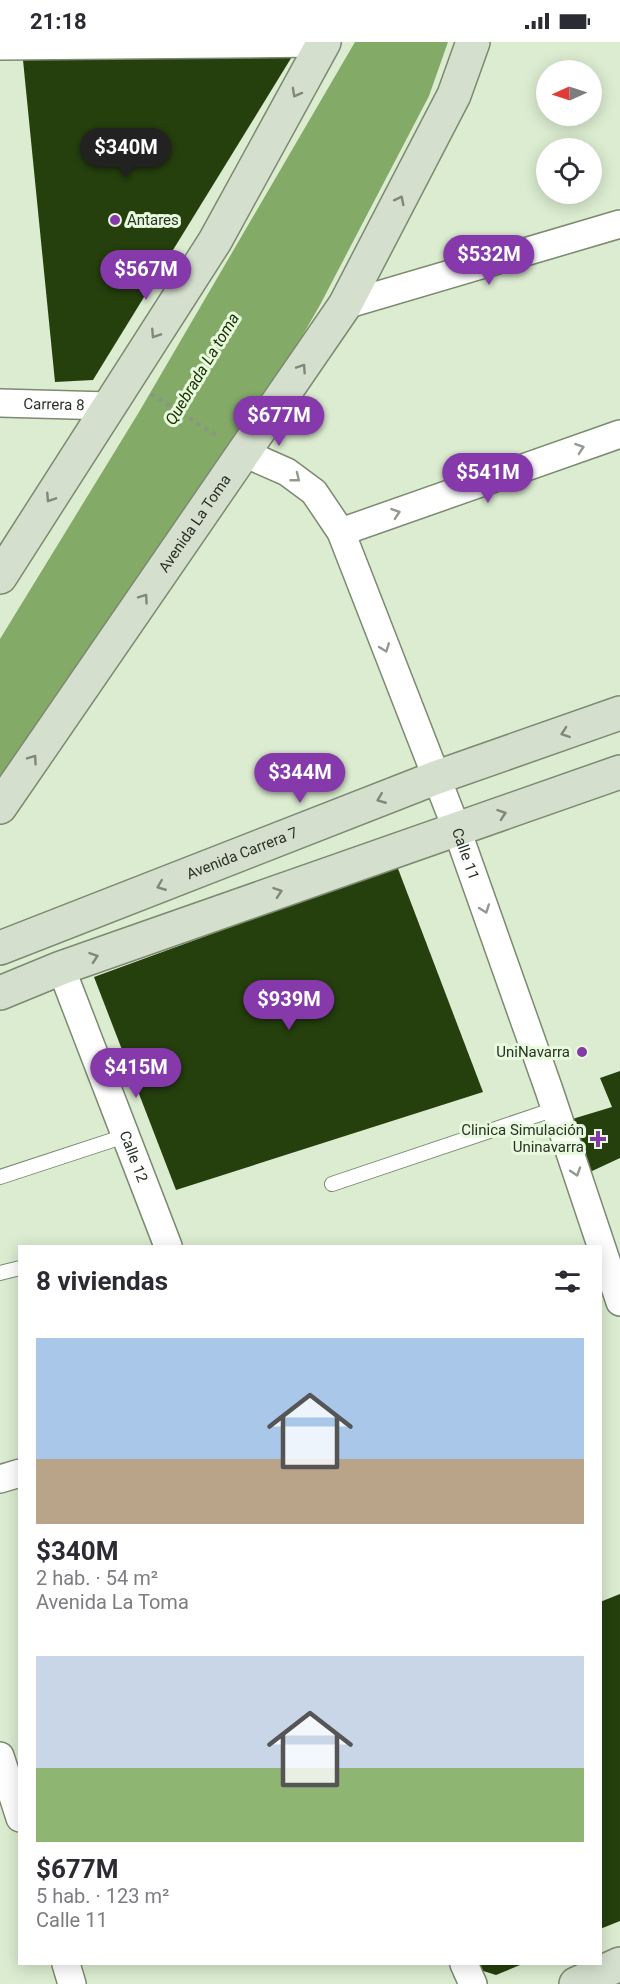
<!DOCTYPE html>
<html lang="es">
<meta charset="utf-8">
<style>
:root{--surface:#fff;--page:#f2f2f3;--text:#2b2b33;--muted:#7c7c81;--accent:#8539aa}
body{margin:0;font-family:Roboto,sans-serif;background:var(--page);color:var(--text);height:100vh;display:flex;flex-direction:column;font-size:22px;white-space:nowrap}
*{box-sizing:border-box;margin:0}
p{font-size:20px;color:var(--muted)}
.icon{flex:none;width:33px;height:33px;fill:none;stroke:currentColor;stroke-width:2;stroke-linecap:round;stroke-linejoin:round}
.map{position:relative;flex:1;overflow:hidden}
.side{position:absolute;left:18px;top:1203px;width:584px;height:720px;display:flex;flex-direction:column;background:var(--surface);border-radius:0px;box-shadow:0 3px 15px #0003}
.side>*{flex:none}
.needle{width:39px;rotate:267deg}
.tools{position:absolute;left:536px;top:18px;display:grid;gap:12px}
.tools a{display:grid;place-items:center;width:66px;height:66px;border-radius:50%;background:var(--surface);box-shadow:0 3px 15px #0003;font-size:30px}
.price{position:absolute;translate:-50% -51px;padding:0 14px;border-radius:21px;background:var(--accent);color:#fff;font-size:20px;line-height:39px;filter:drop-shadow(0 2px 3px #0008)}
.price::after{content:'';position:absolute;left:50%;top:36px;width:18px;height:14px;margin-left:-9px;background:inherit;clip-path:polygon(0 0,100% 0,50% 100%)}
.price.current{background:#222;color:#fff}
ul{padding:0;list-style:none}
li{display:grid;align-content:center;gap:12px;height:318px;padding:0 18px}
li span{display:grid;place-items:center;height:186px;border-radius:0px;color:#555}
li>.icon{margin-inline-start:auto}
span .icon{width:108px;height:108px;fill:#fffc;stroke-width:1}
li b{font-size:26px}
h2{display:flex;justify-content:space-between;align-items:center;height:72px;padding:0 18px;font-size:26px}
.status{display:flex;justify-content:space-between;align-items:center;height:42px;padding:0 30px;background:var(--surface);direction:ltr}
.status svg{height:16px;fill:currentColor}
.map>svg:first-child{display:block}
.water{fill:#84aa67}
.building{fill:#253f0d}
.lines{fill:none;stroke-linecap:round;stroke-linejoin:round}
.lane-casing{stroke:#7b8a70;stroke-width:16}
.street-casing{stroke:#7b8a70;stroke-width:30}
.secondary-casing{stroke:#7b8a70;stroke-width:36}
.path{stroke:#8a9682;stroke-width:4;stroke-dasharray:4.5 4.5;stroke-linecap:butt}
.lane{stroke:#fff;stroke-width:14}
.street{stroke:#fff;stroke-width:27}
.secondary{stroke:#d4dfcd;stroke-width:33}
.oneway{stroke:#7f887a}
.oneway2{stroke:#949892}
.poi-dot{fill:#8539aa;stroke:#e8fadd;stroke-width:2}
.labels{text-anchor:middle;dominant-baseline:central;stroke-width:6;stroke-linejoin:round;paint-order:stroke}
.poi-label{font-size:15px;fill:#2a3126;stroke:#e8fadd;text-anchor:end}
.street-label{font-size:15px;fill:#2a3126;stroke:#e8fadd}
.water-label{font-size:16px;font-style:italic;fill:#1b3302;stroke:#e8fadd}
</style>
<div class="status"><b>21:18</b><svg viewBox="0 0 49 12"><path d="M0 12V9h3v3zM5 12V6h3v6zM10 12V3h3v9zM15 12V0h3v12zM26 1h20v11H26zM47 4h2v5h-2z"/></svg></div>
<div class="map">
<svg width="620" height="1942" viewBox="0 0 620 1942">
<rect width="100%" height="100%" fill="#dbecd0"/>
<polygon class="water" points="355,0 448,0 429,54 320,263 251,383 0,740 0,597 139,370"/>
<g class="building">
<polygon points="293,13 93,338 55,340 23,18"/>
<polygon points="397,824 483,1050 176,1148 94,935"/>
<polygon points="620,1029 620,1116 590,1130 569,1078 612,1065 600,1036"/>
<polygon points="620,1552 620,1879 600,1887 600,1560"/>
<polygon points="472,1922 519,1922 520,1923 496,1933 474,1926"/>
</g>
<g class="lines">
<g class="lane-casing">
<g id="lane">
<polyline points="0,1135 125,1094"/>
<polyline points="332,1142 555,1067"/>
<polyline points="0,1231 20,1226"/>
</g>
</g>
<g class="street-casing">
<g id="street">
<polyline points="0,4 324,1"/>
<polyline points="345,263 620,182"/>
<path id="s1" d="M0 361 109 364"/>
<path id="s2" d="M244 411 287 430 314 450 341 490 457 788 549 1048 620 1260"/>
<polyline points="341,490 620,392"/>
<path id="s3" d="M61 926 168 1204"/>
<polyline points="0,1437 20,1431"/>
<polyline points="0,1714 20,1776"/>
<polyline points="66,1922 72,1942"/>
<polyline points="464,1922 473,1942"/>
</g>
</g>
<g class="secondary-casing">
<g id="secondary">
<polyline points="0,535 215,199 324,0"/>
<path id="s4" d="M0 765 345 263 454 53 473 0"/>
<path id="s5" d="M0 906 435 736 620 671"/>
<polyline points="0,951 61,926 620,730"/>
<polyline points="576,1942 620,1922"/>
</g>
</g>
<polyline class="path" points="151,352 218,394"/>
<use href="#lane" class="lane"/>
<use href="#street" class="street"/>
<use href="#secondary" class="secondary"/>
</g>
<defs><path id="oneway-chevron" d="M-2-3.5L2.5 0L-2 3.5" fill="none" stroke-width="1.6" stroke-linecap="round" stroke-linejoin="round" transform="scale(1.5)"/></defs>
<g class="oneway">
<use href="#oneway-chevron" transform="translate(296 51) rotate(119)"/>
<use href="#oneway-chevron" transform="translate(400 158) rotate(-63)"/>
<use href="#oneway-chevron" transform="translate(155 292) rotate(123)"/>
<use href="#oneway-chevron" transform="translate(302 326) rotate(-56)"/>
<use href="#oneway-chevron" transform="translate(50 456) rotate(123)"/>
<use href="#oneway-chevron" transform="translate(144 556) rotate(-55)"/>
<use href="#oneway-chevron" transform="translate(565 691) rotate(161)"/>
<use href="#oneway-chevron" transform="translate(33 717) rotate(-55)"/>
<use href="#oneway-chevron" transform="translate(381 757) rotate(158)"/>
<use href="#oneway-chevron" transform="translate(502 772) rotate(-19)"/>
<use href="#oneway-chevron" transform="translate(161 844) rotate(158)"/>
<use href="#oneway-chevron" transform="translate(278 850) rotate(-19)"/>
<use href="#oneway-chevron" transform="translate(94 915) rotate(-19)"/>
</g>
<g class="oneway2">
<use href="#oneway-chevron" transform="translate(580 406) rotate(-19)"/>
<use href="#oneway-chevron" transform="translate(296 436) rotate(38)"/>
<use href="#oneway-chevron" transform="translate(396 471) rotate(-19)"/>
<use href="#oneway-chevron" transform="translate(385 606) rotate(69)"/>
<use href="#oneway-chevron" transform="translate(485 867) rotate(70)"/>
<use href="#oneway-chevron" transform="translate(576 1130) rotate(72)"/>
</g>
<g class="poi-dot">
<circle cx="115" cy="178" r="6"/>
<circle cx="582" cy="1010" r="6"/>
<path d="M595 1088h6v6h6v6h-6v6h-6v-6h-6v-6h6z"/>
</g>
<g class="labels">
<g class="poi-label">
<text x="127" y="178" text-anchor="start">Antares</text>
<text x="570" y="1010">UniNavarra</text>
<text x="584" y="1088">Clinica Simulación<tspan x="584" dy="17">Uninavarra</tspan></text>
</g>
<g class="street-label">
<text stroke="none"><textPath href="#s1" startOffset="54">Carrera 8</textPath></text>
<text stroke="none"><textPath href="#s4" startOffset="344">Avenida La Toma</textPath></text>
<text stroke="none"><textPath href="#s5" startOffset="260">Avenida Carrera 7</textPath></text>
<text stroke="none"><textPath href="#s2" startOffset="474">Calle 11</textPath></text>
<text stroke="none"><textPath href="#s3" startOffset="202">Calle 12</textPath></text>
</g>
<g class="water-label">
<text transform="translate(202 327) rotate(-59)">Quebrada La toma</text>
</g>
</g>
</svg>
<div class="tools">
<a><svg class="needle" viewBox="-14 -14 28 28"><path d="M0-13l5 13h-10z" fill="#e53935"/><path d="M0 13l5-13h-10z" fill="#7c7c81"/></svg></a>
<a><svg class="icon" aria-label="locate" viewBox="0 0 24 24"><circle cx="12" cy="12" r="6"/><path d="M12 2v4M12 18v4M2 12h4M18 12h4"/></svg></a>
</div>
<b class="price current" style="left:126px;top:137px">$340M</b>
<b class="price" style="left:489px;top:244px">$532M</b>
<b class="price" style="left:146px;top:259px">$567M</b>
<b class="price" style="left:279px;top:405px">$677M</b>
<b class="price" style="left:488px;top:462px">$541M</b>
<b class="price" style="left:300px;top:762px">$344M</b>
<b class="price" style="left:289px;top:989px">$939M</b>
<b class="price" style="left:136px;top:1057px">$415M</b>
<section class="side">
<h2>8 viviendas<svg class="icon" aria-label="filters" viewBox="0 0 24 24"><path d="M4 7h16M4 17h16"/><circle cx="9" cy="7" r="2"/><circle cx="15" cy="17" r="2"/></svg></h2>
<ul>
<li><span style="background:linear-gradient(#a9c7e8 65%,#b9a48a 0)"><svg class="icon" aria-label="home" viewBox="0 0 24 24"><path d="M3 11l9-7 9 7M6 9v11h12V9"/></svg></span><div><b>$340M</b><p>2 hab. · 54 m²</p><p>Avenida La Toma</p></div></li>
<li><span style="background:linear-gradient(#c9d6e8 60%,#8fb573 0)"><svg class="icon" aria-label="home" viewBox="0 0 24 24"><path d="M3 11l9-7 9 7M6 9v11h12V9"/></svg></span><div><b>$677M</b><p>5 hab. · 123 m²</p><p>Calle 11</p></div></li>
</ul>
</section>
</div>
